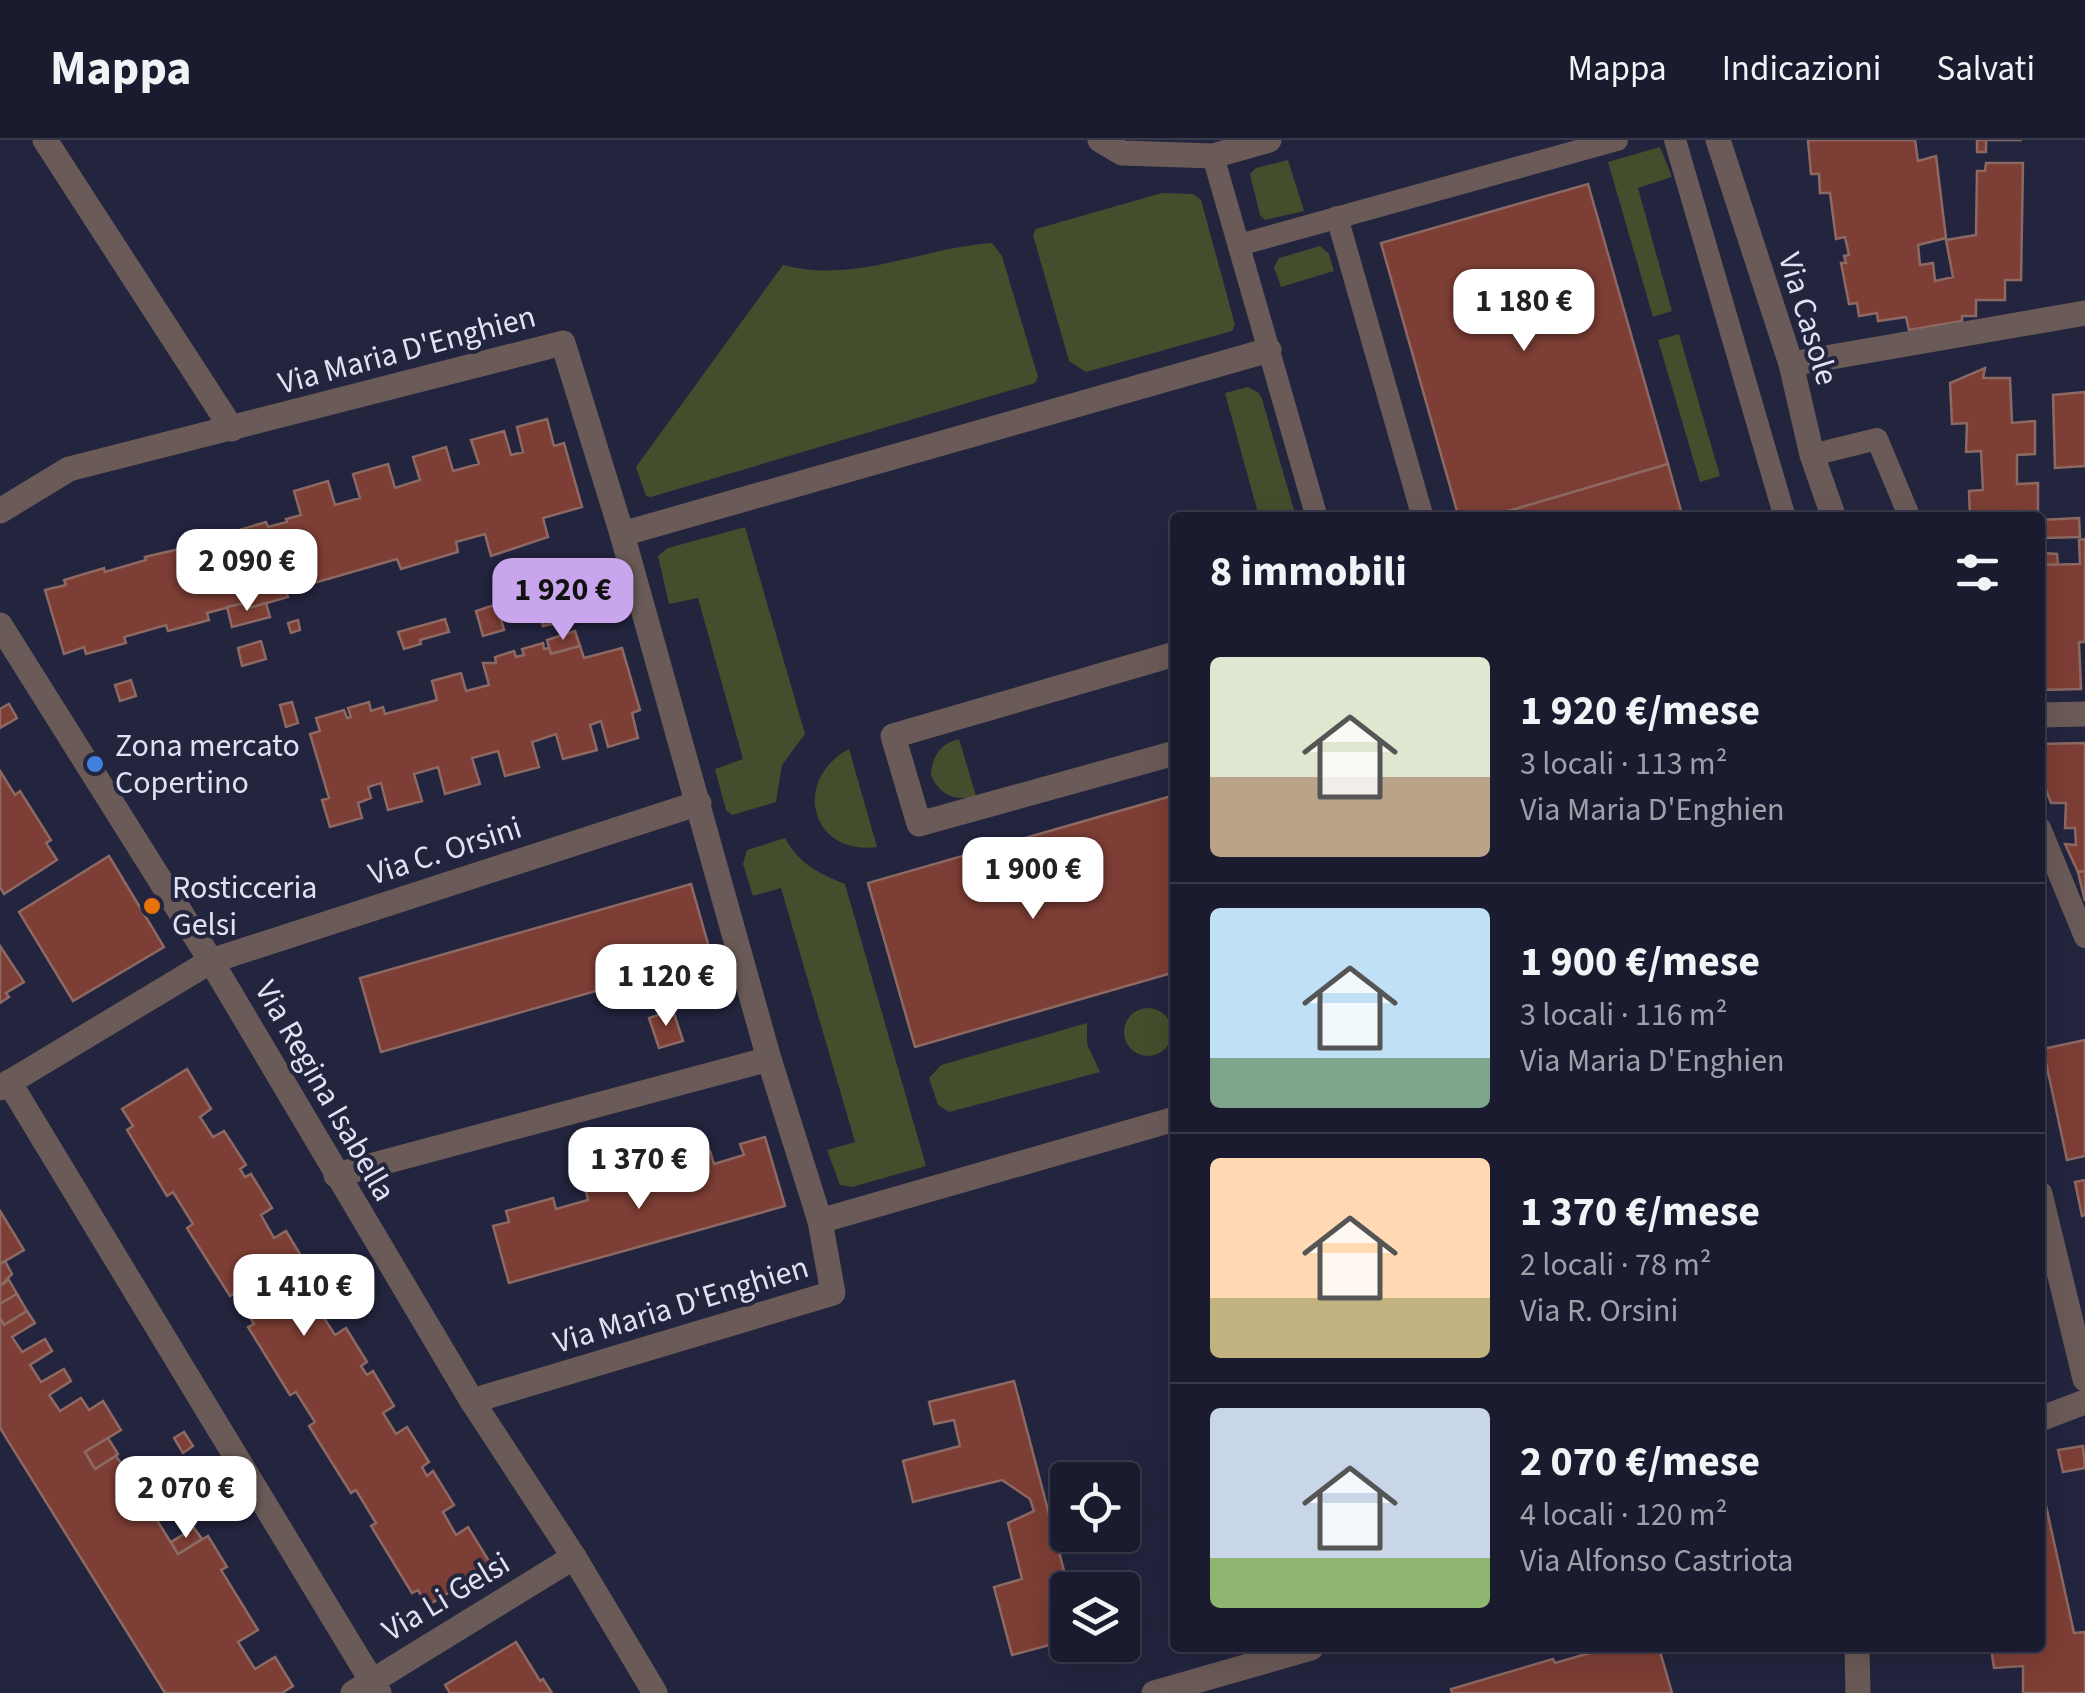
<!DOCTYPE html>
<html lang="it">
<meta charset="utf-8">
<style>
:root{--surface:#1a1b2e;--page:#27283a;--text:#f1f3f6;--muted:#9fa1aa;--line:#38394a;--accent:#c9a5ee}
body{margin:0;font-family:"Source Sans 3",sans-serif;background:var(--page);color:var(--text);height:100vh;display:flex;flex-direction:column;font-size:38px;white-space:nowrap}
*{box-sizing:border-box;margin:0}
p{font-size:32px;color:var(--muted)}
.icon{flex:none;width:55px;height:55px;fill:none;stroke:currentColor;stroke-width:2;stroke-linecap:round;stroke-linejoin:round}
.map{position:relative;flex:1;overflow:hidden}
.drawer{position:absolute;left:1170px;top:372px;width:875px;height:1140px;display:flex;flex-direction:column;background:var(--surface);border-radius:10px;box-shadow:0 10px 40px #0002,0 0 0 2px var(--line)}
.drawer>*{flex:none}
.buttons{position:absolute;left:1050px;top:1322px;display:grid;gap:20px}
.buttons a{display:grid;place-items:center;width:90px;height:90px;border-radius:10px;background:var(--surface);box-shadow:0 10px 40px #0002,0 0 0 2px var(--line);font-size:50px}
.price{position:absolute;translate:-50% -85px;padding:0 22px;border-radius:20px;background:#fff;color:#222;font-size:32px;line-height:65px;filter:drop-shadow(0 2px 5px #0008)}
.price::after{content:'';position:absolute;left:50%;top:60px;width:30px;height:22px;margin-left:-15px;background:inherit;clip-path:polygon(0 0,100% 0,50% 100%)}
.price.selected{background:var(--accent);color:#111}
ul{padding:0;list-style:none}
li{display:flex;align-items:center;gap:30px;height:250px;padding:0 40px}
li+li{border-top:2px solid var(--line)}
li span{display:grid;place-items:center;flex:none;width:280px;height:200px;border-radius:10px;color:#555}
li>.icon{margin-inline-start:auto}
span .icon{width:120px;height:120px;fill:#fffc;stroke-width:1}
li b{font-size:42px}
h2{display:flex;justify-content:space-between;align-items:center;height:120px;padding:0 40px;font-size:42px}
header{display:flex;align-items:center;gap:60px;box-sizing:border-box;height:140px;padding:0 50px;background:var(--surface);border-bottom:2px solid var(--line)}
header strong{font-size:48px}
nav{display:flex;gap:55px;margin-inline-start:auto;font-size:35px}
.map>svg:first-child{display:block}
.green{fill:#444e2c}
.building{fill:#7d3e35;stroke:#8d6963;stroke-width:2.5}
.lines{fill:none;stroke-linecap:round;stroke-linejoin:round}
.lane{stroke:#6b5b58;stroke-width:22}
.street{stroke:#6b5b58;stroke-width:25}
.shop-dot{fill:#3f7fe0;stroke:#23243e;stroke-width:4}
.food-dot{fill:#e8710a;stroke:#23243e;stroke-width:4}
.labels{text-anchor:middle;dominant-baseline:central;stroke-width:8;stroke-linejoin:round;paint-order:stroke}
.street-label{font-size:32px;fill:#e0e2f4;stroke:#23243e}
.poi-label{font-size:32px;fill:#e0e2f4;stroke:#23243e;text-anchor:start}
</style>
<header>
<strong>Mappa</strong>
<nav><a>Mappa</a><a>Indicazioni</a><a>Salvati</a></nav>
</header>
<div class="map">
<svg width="2085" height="1553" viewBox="0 0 2085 1553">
<rect width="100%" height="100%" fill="#23243e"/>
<g class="green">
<polygon points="1660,7 1672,37 1638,48 1672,171 1653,177 1608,22"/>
<polygon points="1288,20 1304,71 1265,80 1260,75 1250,34 1256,28"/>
<polygon points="1162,53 1193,54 1201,60 1235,185 1232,191 1086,232 1069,221 1033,95 1036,89"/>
<path d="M992 103 1002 116 1038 237 1035 243 651 357 646 356 636 327 783 125C856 144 920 108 992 103Z"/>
<polygon points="1320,106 1329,114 1334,131 1281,147 1274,127 1279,118"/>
<polygon points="1679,194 1720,336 1700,342 1658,200"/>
<polygon points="1248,247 1259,253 1262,259 1296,377 1259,377 1225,253"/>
<polygon points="745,387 805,594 782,625 776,662 732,675 726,670 715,629 743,619 698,458 669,464 658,416 668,408"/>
<path d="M959 599 976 656C956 662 939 655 931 635 932 616 940 604 959 599Z"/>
<path d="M849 609 877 707C811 716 791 640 849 609Z"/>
<path d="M785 698C799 724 818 733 845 744L926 1026 852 1047 840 1045 827 1010 855 1002 781 748 753 756 743 724 747 710Z"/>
<circle cx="1148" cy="892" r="24"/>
<polygon points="1087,883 1087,904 1100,932 949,972 938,965 929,938 941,925"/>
</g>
<g class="building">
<polygon points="1808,0 1915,0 1918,21 1936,16 1946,98 1918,105 1920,125 1933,123 1935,141 1953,137 1946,100 1976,95 1977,31 1985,31 1986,23 2023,23 2021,140 2005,140 2005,160 1976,160 1976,176 1962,176 1962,181 1909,190 1906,177 1878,181 1877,173 1859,176 1857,163 1849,164 1841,123 1846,123 1844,116 1849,115 1845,97 1836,99 1830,53 1820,53 1819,34 1811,34"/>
<polygon points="1977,0 2022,0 1986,0 1986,12 1977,12"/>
<polygon points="1588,44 1668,324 1485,378 1459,378 1381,103"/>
<polygon points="1985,228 1983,238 2010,238 2012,283 2035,281 2035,314 2017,315 2017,344 2038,343 2038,378 1970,378 1969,351 1983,350 1981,311 1966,312 1967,283 1952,284 1950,243"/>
<polygon points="2085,252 2085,326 2055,328 2053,255"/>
<polygon points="547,279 554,306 564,303 582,367 543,378 548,397 491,416 485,394 456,402 458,412 401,429 397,419 286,451 288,457 246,469 245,463 207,473 209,480 168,491 166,485 124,497 126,503 86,514 84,507 64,514 45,450 66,445 64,440 104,428 105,432 146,420 145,417 226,398 226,394 266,382 268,387 287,382 286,379 301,375 294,351 328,341 335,365 360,358 353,334 388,324 395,348 420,340 413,317 446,307 453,331 479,324 471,300 504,291 511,315 523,312 517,287"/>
<polygon points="1668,324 1683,378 1485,378"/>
<polygon points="2079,378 2080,397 2043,398 2043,425 2080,424 2079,400 2085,399 2085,502 2079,502 2081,549 2041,550 2040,380"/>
<polygon points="2043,413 2057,414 2058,424 2043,425"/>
<polygon points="588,422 597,455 538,468 534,455 505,463 501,451 530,444 529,438"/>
<polygon points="245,463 246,469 266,463 270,477 232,487 227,467"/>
<polygon points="497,464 504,490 483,496 476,471"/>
<polygon points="552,469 556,483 543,486 539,472"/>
<polygon points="445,479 449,492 420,500 421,504 404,509 398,492"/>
<polygon points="298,480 300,490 291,493 288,483"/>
<polygon points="575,491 580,506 551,514 547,500"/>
<polygon points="261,501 266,519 242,526 238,508"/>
<polygon points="543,503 544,509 549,508 551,514 580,506 584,518 622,508 640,570 632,573 638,598 608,607 601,581 590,585 597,610 563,619 556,594 532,602 539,627 505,636 498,611 472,618 480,644 445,654 438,627 414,634 422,661 388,670 381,643 368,647 371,658 358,663 362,678 330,687 322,660 329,658 310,594 320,591 316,578 344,570 347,578 351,577 348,568 369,562 371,571 383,567 385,574 437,560 432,541 461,533 466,551 489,545 483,523 496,523 495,517 514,511 516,517 524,515 522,509"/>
<polygon points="131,540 136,556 120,561 115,545"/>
<polygon points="292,562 298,583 286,587 280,565"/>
<polygon points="9,564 17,578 0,588 0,569"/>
<polygon points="2085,603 2085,731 2078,732 2065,704 2076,705 2075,688 2065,688 2066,663 2051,663 2040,634 2040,604"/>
<polygon points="0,631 15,655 20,651 51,700 46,703 57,720 4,754 0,747"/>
<polygon points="1175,655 1175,832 915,907 868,743"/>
<polygon points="109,716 164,807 73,861 19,772"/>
<polygon points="2085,731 2085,761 2078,732"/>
<polygon points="691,744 712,818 381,912 360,838"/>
<polygon points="0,806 24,842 6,853 9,857 0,863"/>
<polygon points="711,818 715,834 700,838 704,848 683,855 675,829"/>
<polygon points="673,870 683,901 659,908 649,878"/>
<polygon points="2085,900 2085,1016 2067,1020 2043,909"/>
<polygon points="187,929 211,969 200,977 213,997 224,991 246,1025 240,1029 245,1037 251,1034 272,1068 261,1075 274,1098 286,1091 306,1124 300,1127 305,1136 311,1133 333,1168 322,1175 335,1195 346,1188 367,1222 361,1226 367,1235 373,1231 394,1266 383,1273 396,1294 407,1287 429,1322 422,1327 427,1336 433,1331 454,1365 443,1372 456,1395 468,1387 492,1426 427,1466 418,1450 412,1453 371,1386 376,1383 356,1350 351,1353 309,1286 315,1282 296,1252 290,1255 248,1187 254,1184 235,1153 230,1156 187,1088 193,1084 173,1052 167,1056 127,990 133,986 122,969"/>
<polygon points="765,997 785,1066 509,1143 493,1086 509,1082 506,1071 553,1058 556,1069 588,1060 585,1047 631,1034 634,1047 665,1038 661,1025 710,1011 714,1024 744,1015 740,1004"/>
<polygon points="2085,1040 2085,1075 2082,1076 2075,1042"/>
<polygon points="0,1071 24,1110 0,1124"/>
<polygon points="5,1121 12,1134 0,1146 0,1124"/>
<polygon points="9,1140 17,1154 0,1164 0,1146"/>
<polygon points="17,1154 27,1171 4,1185 0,1178 0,1164"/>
<polygon points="27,1171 35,1183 12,1197 22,1212 45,1199 52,1211 30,1225 41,1242 64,1229 71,1241 49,1255 60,1271 81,1258 89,1270 103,1261 121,1290 85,1312 95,1329 116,1316 124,1328 131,1324 146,1353 142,1356 178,1414 208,1396 227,1427 221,1430 258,1490 238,1502 255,1529 275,1517 293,1546 282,1553 165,1553 0,1288 0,1178 4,1185"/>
<polygon points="1014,1241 1069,1450 1068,1500 1012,1515 994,1447 1022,1439 1008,1383 1034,1371 1030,1359 1002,1340 913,1362 903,1321 960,1306 954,1280 934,1284 929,1262"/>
<polygon points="184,1292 193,1306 183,1313 174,1298"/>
<polygon points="108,1298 118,1314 95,1329 85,1312"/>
<polygon points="2083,1306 2085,1328 2063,1332 2058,1310"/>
<polygon points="2041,1343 2074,1493 2085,1492 2085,1553 2023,1553 2023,1526 1994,1528 1991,1508 2040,1508"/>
<polygon points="194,1388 202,1399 178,1414 171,1402"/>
<polygon points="516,1502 540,1541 543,1539 552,1553 450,1553 445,1545"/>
<polygon points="1607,1508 1659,1508 1672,1553 1452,1553 1451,1549 1553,1519 1555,1523"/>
</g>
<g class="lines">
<g class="lane">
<polyline points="1675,0 1785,378"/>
<polyline points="1213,16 1317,378"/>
<polyline points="1337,77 1423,378"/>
<polyline points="1239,105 1617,0"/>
<polyline points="1812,315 1877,299 1910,378"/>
<polyline points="2040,688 2085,797"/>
</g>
<g class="street">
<polyline points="45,0 232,289"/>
<polyline points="1100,0 1122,13 1213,16 1269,0"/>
<polyline points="1718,0 1791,224 1812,315 1834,378"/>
<polyline points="1791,224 2085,173"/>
<polyline points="0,371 69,329 563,203 622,394 769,919 820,1081 833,1153 472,1261"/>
<polyline points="622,394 1269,210"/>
<polyline points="0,485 211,821 472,1261 574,1417 655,1553"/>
<polyline points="1175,514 893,596 919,684 1175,613"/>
<polyline points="2040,575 2085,574"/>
<polyline points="9,942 379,1553"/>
<polyline points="0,948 211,821 699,663"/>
<polyline points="336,1035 769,919"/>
<polyline points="2040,1054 2085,1239"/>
<polyline points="820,1081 1175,979"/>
<polyline points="2040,1279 2085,1262"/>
<polyline points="1857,1508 1858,1553"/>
<polyline points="353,1553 574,1417"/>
<polyline points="1154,1553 1311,1508"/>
</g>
</g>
<circle class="shop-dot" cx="95" cy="624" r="10"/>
<circle class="food-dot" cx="152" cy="766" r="10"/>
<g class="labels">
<g class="street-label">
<text transform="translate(1808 179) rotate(73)">Via Casole</text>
<text transform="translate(407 210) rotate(-15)">Via Maria D'Enghien</text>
<text transform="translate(445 711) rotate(-18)">Via C. Orsini</text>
<text transform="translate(325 951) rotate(60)">Via Regina Isabella</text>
<text transform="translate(681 1165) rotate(-17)">Via Maria D'Enghien</text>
<text transform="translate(446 1457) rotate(-31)">Via Li Gelsi</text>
</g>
<g class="poi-label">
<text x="115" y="606">Zona mercato<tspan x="115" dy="37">Copertino</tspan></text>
<text x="172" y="748">Rosticceria<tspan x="172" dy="37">Gelsi</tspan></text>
</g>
</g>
</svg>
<div class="buttons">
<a><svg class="icon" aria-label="locate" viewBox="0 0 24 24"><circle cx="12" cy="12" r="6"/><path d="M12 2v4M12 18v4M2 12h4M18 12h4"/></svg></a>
<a><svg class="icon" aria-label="layers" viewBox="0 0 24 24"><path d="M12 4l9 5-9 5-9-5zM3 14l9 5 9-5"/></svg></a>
</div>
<b class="price" style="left:1524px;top:214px">1 180 €</b>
<b class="price" style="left:247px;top:474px">2 090 €</b>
<b class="price selected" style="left:563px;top:503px">1 920 €</b>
<b class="price" style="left:1033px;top:782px">1 900 €</b>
<b class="price" style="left:666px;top:889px">1 120 €</b>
<b class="price" style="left:639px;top:1072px">1 370 €</b>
<b class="price" style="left:304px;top:1199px">1 410 €</b>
<b class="price" style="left:186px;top:1401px">2 070 €</b>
<section class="drawer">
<h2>8 immobili<svg class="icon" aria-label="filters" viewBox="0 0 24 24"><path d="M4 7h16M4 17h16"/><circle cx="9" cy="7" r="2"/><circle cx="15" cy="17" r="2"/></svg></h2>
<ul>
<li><span style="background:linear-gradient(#dfe7d0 60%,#b9a48a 0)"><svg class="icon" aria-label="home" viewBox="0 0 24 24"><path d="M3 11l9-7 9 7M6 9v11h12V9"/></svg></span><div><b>1 920 €/mese</b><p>3 locali · 113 m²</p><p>Via Maria D'Enghien</p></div></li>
<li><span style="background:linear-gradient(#bfe0f5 75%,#7fa58c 0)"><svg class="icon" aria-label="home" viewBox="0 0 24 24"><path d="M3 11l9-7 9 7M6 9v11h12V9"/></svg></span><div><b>1 900 €/mese</b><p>3 locali · 116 m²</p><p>Via Maria D'Enghien</p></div></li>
<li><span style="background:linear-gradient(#ffd9b3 70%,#c2b280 0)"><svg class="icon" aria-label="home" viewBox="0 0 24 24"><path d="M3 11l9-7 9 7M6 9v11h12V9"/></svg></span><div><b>1 370 €/mese</b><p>2 locali · 78 m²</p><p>Via R. Orsini</p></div></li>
<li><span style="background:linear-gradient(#c9d6e8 75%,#8fb573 0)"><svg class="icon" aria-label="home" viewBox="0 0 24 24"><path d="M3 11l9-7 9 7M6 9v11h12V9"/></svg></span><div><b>2 070 €/mese</b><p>4 locali · 120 m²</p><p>Via Alfonso Castriota</p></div></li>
</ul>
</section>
</div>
